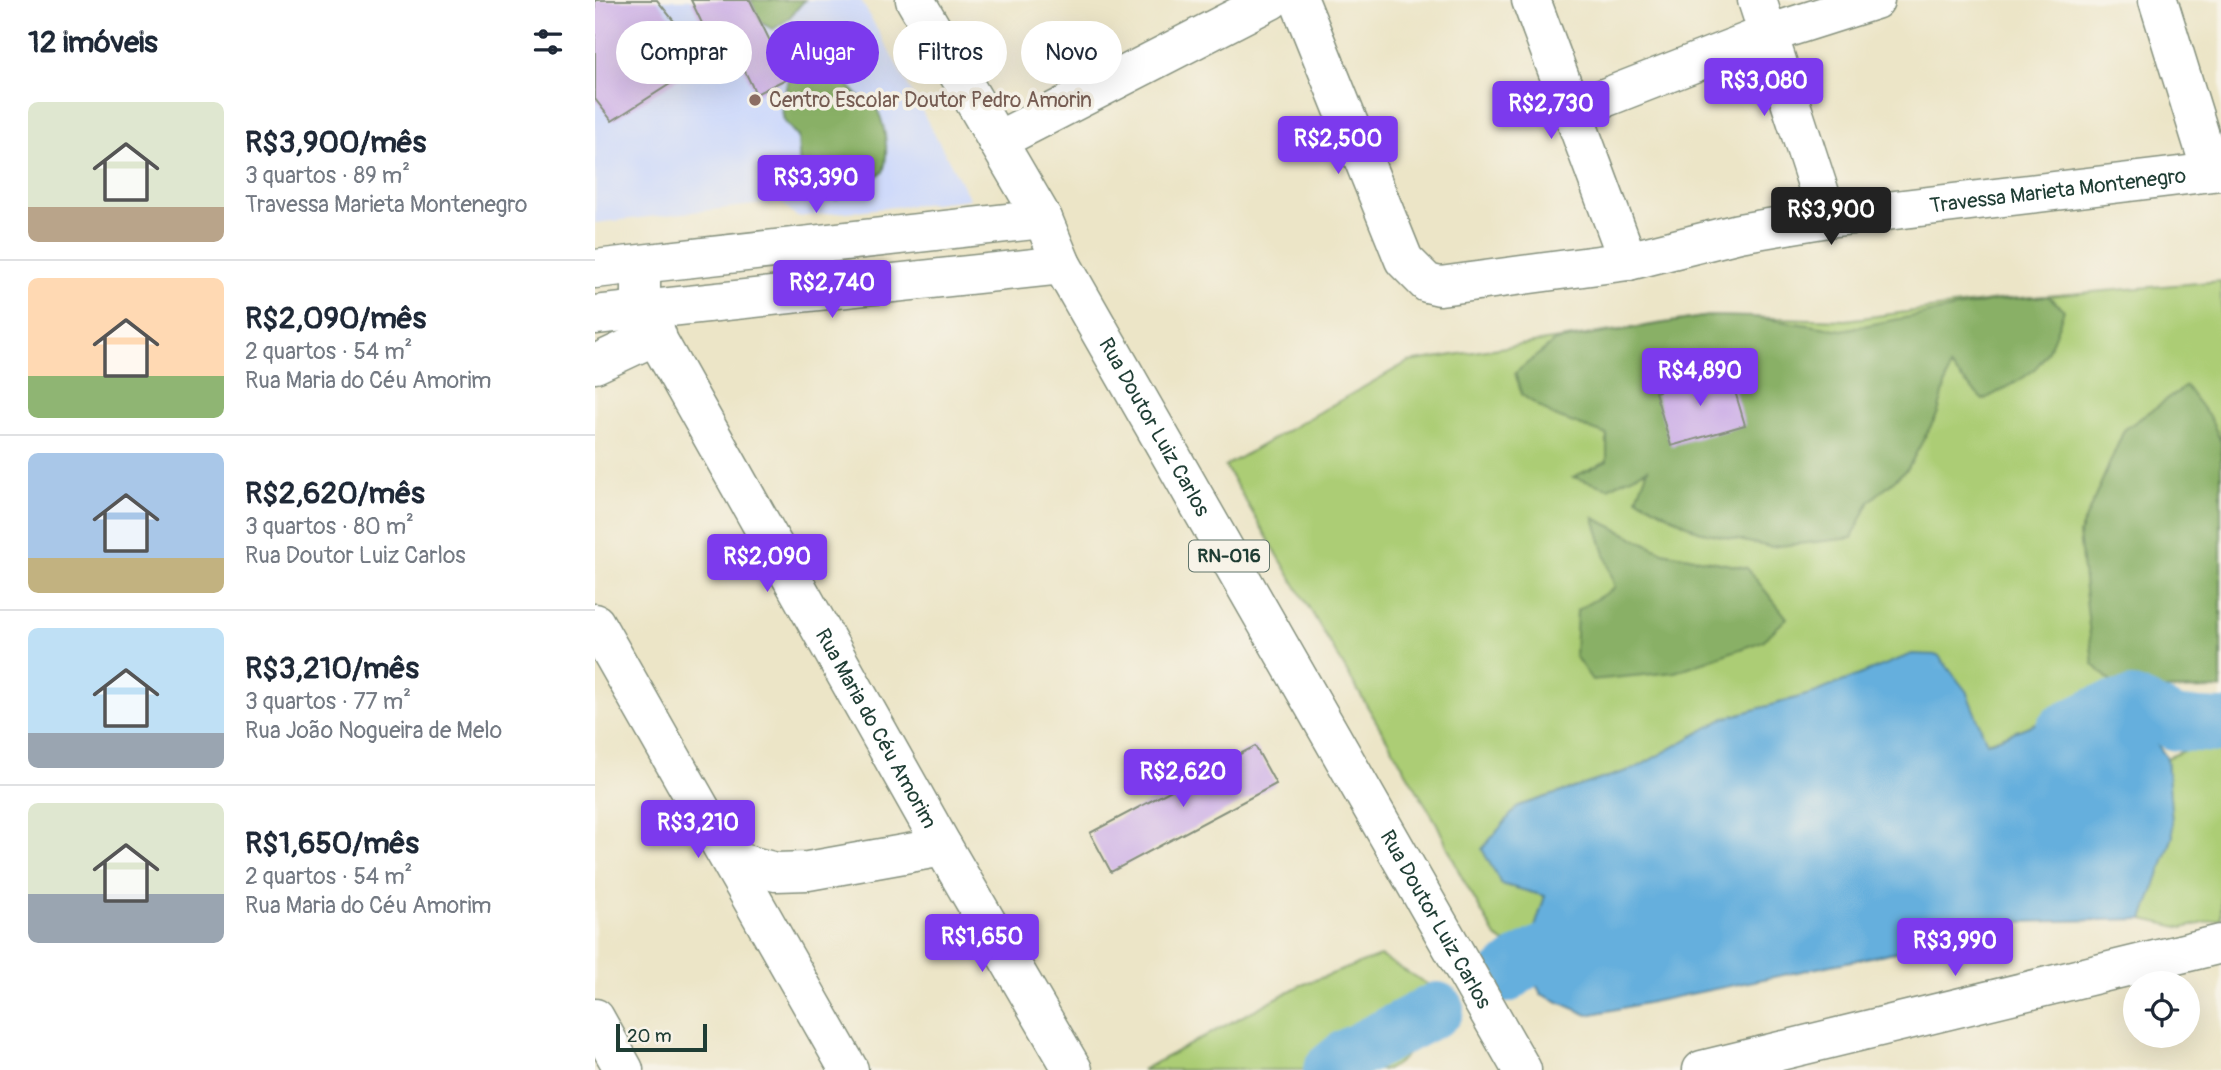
<!DOCTYPE html>
<html lang="pt">
<meta charset="utf-8">
<style>
:root{--surface:#fff;--page:#f6f6f7;--text:#1f2937;--muted:#747a83;--line:#e0e1e3;--accent:#7c3aed}
body{margin:0;font-family:Pangolin,sans-serif;background:var(--page);color:var(--text);height:100vh;display:flex;flex-direction:column;font-size:26px;white-space:nowrap}
*{box-sizing:border-box;margin:0}
p{font-size:23px;color:var(--muted)}
.icon{flex:none;width:38px;height:38px;fill:none;stroke:currentColor;stroke-width:2;stroke-linecap:round;stroke-linejoin:round}
.map{position:relative;flex:1;overflow:hidden}
.details{display:flex;flex-direction:column;background:var(--surface);width:595px}
.details>*{flex:none}
.banner{position:absolute;left:21px;top:21px;width:665px;height:63px;display:flex;gap:14px}
.buttons{position:absolute;left:1528px;top:971px;display:grid;gap:14px}
.buttons a{display:grid;place-items:center;width:77px;height:77px;border-radius:50%;background:var(--surface);box-shadow:0 7px 28px #0002;font-size:35px}
.scale{position:absolute;left:21px;bottom:18px;width:91px;box-sizing:border-box;padding-left:7px;border:4px solid #1f3d34;border-top:0;font-size:19px;line-height:24px;white-space:nowrap;color:#1f3d34;-webkit-text-stroke:5px #f7f3e8;paint-order:stroke}
.price{position:absolute;translate:-50% -60px;padding:0 16px;border-radius:7px;background:var(--accent);color:#fff;font-size:23px;line-height:46px;filter:drop-shadow(0 2px 4px #0008)}
.price::after{content:'';position:absolute;left:50%;top:42px;width:21px;height:16px;margin-left:-10px;background:inherit;clip-path:polygon(0 0,100% 0,50% 100%)}
.price.current{background:#222;color:#fff}
ul{padding:0;list-style:none}
li{display:flex;align-items:center;gap:21px;height:175px;padding:0 28px}
li+li{border-top:2px solid var(--line)}
li span{display:grid;place-items:center;flex:none;width:196px;height:140px;border-radius:10px;color:#555}
li>.icon{margin-inline-start:auto}
span .icon{width:84px;height:84px;fill:#fffc;stroke-width:1}
li b{font-size:30px}
h2{display:flex;justify-content:space-between;align-items:center;height:84px;padding:0 28px;font-size:30px}
.pill{padding:0 24px;border-radius:32px;background:var(--surface);box-shadow:0 7px 28px #0002;font-size:24px;line-height:63px}
.pill.current{background:var(--accent);color:#fff}
main{display:flex;flex:1;min-height:0}
.map>svg:first-child{display:block}
.built{fill:#cfdafa}
.green{fill:#accd74;stroke:#668554;stroke-width:2}
.forest{fill:#89b066;stroke:#54764d;stroke-width:2}
.water{fill:#65afdd;stroke:#427688;stroke-width:2}
.lines{fill:none;stroke-linecap:round;stroke-linejoin:round}
.river{stroke:#65afdd;stroke-width:54}
.building{fill:#ceb1e7}
.minor-casing{stroke:#86917e;stroke-width:41}
.major-casing{stroke:#86917e;stroke-width:41}
.minor{stroke:#fff;stroke-width:38}
.major{stroke:#fff;stroke-width:38}
.education-dot{fill:#8d6e63;stroke:#f7f3e8;stroke-width:2.5}
.labels{text-anchor:middle;dominant-baseline:central;stroke-width:7;stroke-linejoin:round;paint-order:stroke}
.shield{fill:#f7f3e8;stroke:#60746a;stroke-width:2}
.shield-label{font-size:19px;font-weight:bold;fill:#1f3d34}
.education-label{font-size:21px;fill:#785e54;stroke:#f7f3e8;text-anchor:start}
.street-label{font-size:21px;fill:#1f3d34;stroke:#f7f3e8}
</style>
<main>
<section class="details">
<h2>12 imóveis<svg class="icon" aria-label="filters" viewBox="0 0 24 24"><path d="M4 7h16M4 17h16"/><circle cx="9" cy="7" r="2"/><circle cx="15" cy="17" r="2"/></svg></h2>
<ul>
<li><span style="background:linear-gradient(#dfe7d0 75%,#b9a48a 0)"><svg class="icon" aria-label="home" viewBox="0 0 24 24"><path d="M3 11l9-7 9 7M6 9v11h12V9"/></svg></span><div><b>R$3,900/mês</b><p>3 quartos · 89 m²</p><p>Travessa Marieta Montenegro</p></div></li>
<li><span style="background:linear-gradient(#ffd9b3 70%,#8fb573 0)"><svg class="icon" aria-label="home" viewBox="0 0 24 24"><path d="M3 11l9-7 9 7M6 9v11h12V9"/></svg></span><div><b>R$2,090/mês</b><p>2 quartos · 54 m²</p><p>Rua Maria do Céu Amorim</p></div></li>
<li><span style="background:linear-gradient(#a9c7e8 75%,#c2b280 0)"><svg class="icon" aria-label="home" viewBox="0 0 24 24"><path d="M3 11l9-7 9 7M6 9v11h12V9"/></svg></span><div><b>R$2,620/mês</b><p>3 quartos · 80 m²</p><p>Rua Doutor Luiz Carlos</p></div></li>
<li><span style="background:linear-gradient(#bfe0f5 75%,#9aa5b1 0)"><svg class="icon" aria-label="home" viewBox="0 0 24 24"><path d="M3 11l9-7 9 7M6 9v11h12V9"/></svg></span><div><b>R$3,210/mês</b><p>3 quartos · 77 m²</p><p>Rua João Nogueira de Melo</p></div></li>
<li><span style="background:linear-gradient(#dfe7d0 65%,#9aa5b1 0)"><svg class="icon" aria-label="home" viewBox="0 0 24 24"><path d="M3 11l9-7 9 7M6 9v11h12V9"/></svg></span><div><b>R$1,650/mês</b><p>2 quartos · 54 m²</p><p>Rua Maria do Céu Amorim</p></div></li>
</ul>
</section>
<div class="map">
<svg width="1626" height="1070" viewBox="0 0 1626 1070">
<rect width="100%" height="100%" fill="#f7f3e8"/>
<filter id="ink" filterUnits="userSpaceOnUse"><feTurbulence type="fractalNoise" baseFrequency=".0143" numOctaves="2"/><feDisplacementMap in="SourceGraphic" scale="14" xChannelSelector="R" yChannelSelector="G"/><feConvolveMatrix kernelMatrix="1 2 1 2 8 2 1 2 1" color-interpolation-filters="sRGB"/></filter>
<filter id="wash" filterUnits="userSpaceOnUse"><feTurbulence type="fractalNoise" baseFrequency=".00686" numOctaves="4" result="noise"/><feDisplacementMap in="SourceGraphic" scale="28" xChannelSelector="R" yChannelSelector="G"/><feGaussianBlur stdDeviation="1.57" result="paint"/><feColorMatrix in="noise" values="0 0 0 0 0 0 0 0 0 0 0 0 0 0 0 0 0 1.4 0 .05"/><feComposite in="paint" operator="in"/></filter>
<g filter="url(#wash)">
<rect width="100%" height="100%" fill="#ece5c7"/>
<polygon class="built" points="0,0 266,0 375,199 202,217 186,202 0,223"/>
<g class="green">
<polygon points="1626,281 1626,689 1524,690 1391,743 1371,691 1219,693 1130,718 1041,768 923,806 906,884 950,896 931,956 901,937 865,874 842,824 630,466 813,362 1114,316 1251,320 1403,300"/>
<polygon points="1626,742 1626,919 1588,928 1548,919 1578,836 1572,758 1607,743"/>
<path d="M785 956 832 984 839 1001C828 1030 820 1057 791 1070H547L704 986Z"/>
</g>
<g class="forest">
<polygon points="155,0 210,0 192,20 178,29 166,23"/>
<path d="M232 41 250 64 251 83 266 99 278 102C290 120 295 151 288 172L241 199 226 192 205 173 203 137 189 121 187 110 193 78 188 68 211 46Z"/>
<path d="M1453 296 1469 310C1448 370 1444 371 1388 400L1355 367 1343 413 1313 468 1275 501 1257 538 1175 547 1103 531 1042 498 1053 469 1013 488 978 477 1012 461V435L959 416 927 395 920 373 960 341 1114 316 1158 317 1247 330 1403 300Z"/>
<polygon points="1591,386 1617,421 1626,442 1626,689 1524,690 1498,664 1484,534 1529,430"/>
<polygon points="999,518 1068,552 1152,568 1192,618 1168,641 1080,672 997,680 980,656 982,610 1020,588"/>
</g>
<polygon class="water" points="1317,654 1343,655 1371,691 1392,743 1524,690 1572,758 1578,836 1548,919 1419,922 1310,950 993,1015 946,994 929,962 950,896 906,884 887,849 923,806 1041,768 1130,718 1219,693"/>
<g class="lines">
<g class="river">
<polyline points="1467,731 1508,711 1537,704 1582,724 1626,726"/>
<polyline points="911,976 929,962 995,928"/>
<polyline points="735,1070 752,1056 842,1009"/>
</g>
</g>
<g id="blocks">
<g class="building">
<polygon points="0,0 62,0 111,61 17,121 0,99"/>
<polygon points="96,0 155,0 193,78 161,94 137,45 121,53"/>
<polygon points="1134,371 1150,425 1076,446 1060,392"/>
<polygon points="660,746 681,784 516,872 495,833"/>
</g>
</g>
</g>
<g filter="url(#ink)">
<use href="#blocks" fill-opacity="0" stroke="#86917e" stroke-width="2"/>
<g class="lines">
<g class="minor-casing">
<g id="minor">
<path id="s1" d="M704 0 809 260 832 283 845 286 1033 261 1144 233 1233 218 1626 171"/>
<polyline points="936,0 1033,261"/>
<polyline points="1162,0 1233,218"/>
<polyline points="1563,0 1616,171"/>
<polyline points="976,111 1173,34 1280,0"/>
<polyline points="402,141 676,0"/>
<path id="s2" d="M46 265V310L348 847 478 1070"/>
<polyline points="0,269 448,219"/>
<polyline points="0,315 467,265"/>
<polyline points="0,364 62,335"/>
<polyline points="0,623 254,1070"/>
<polyline points="138,861 181,872 213,871 348,847"/>
<polyline points="0,1018 29,1070"/>
<polyline points="1107,1070 1626,944"/>
</g>
</g>
<g class="major-casing">
<g id="major">
<path id="s3" d="M320 0 448 219 467 265 927 1070"/>
</g>
</g>
<use href="#minor" class="minor"/>
<use href="#major" class="major"/>
</g>
</g>
<circle class="education-dot" cx="160" cy="100" r="7"/>
<g class="labels">
<rect class="shield" x="594" y="540.5" width="80" height="31" rx="5"/>
<g class="shield-label">
<text x="634" y="556">RN-016</text>
</g>
<g class="education-label">
<text x="174" y="100">Centro Escolar Doutor Pedro Amorin</text>
</g>
<g class="street-label">
<text stroke="none"><textPath href="#s1" startOffset="952">Travessa Marieta Montenegro</textPath></text>
<text stroke="none"><textPath href="#s3" startOffset="490">Rua Doutor Luiz Carlos</textPath></text>
<text stroke="none"><textPath href="#s2" startOffset="525">Rua Maria do Céu Amorim</textPath></text>
<text stroke="none"><textPath href="#s3" startOffset="1057">Rua Doutor Luiz Carlos</textPath></text>
</g>
</g>
</svg>
<div class="buttons">
<a><svg class="icon" aria-label="locate" viewBox="0 0 24 24"><circle cx="12" cy="12" r="6"/><path d="M12 2v4M12 18v4M2 12h4M18 12h4"/></svg></a>
</div>
<div class="scale">20 m</div>
<b class="price" style="left:1169px;top:118px">R$3,080</b>
<b class="price" style="left:956px;top:141px">R$2,730</b>
<b class="price" style="left:743px;top:176px">R$2,500</b>
<b class="price" style="left:221px;top:215px">R$3,390</b>
<b class="price current" style="left:1236px;top:247px">R$3,900</b>
<b class="price" style="left:237px;top:320px">R$2,740</b>
<b class="price" style="left:1105px;top:408px">R$4,890</b>
<b class="price" style="left:172px;top:594px">R$2,090</b>
<b class="price" style="left:588px;top:809px">R$2,620</b>
<b class="price" style="left:103px;top:860px">R$3,210</b>
<b class="price" style="left:387px;top:974px">R$1,650</b>
<b class="price" style="left:1360px;top:978px">R$3,990</b>
<div class="banner">
<a class="pill">Comprar</a>
<a class="pill current">Alugar</a>
<a class="pill">Filtros</a>
<a class="pill">Novo</a>
</div>
</div>
</main>
